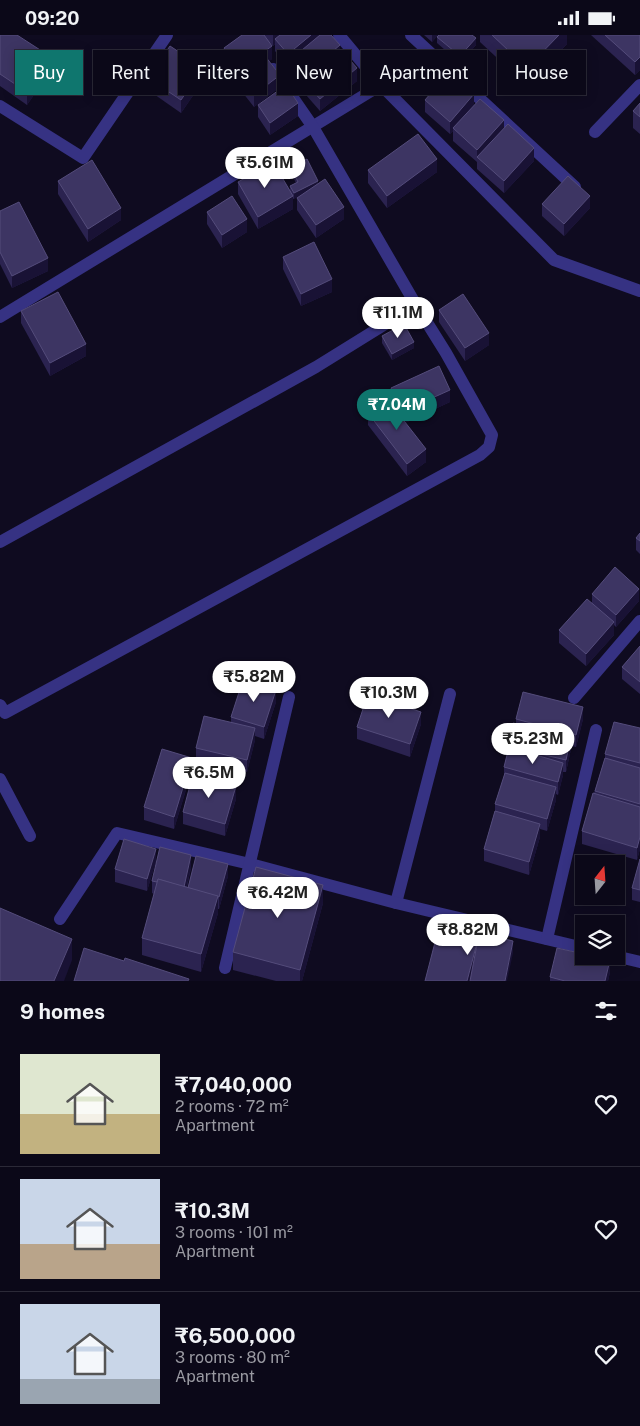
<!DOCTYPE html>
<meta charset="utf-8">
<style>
:root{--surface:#0b0818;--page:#191625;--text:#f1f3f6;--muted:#9a9aa2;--line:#2b2937;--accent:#0f766e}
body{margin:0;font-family:"Public Sans",sans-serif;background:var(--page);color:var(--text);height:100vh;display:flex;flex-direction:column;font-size:19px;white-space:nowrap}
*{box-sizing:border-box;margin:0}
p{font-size:16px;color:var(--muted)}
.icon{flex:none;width:28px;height:28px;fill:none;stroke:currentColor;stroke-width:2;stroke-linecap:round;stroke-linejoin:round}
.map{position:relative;height:946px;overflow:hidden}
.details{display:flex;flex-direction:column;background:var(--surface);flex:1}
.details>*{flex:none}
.hud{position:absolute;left:15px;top:15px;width:610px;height:45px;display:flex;gap:10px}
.needle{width:32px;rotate:17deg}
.tools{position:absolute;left:575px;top:820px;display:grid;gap:10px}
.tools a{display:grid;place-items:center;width:50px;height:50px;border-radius:0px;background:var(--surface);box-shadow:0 2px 12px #0003,0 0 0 1px var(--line);font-size:25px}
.price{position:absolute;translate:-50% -42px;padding:0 11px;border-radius:18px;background:#fff;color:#222;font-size:16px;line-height:32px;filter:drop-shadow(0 1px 2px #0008)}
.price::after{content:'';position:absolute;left:50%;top:30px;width:15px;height:11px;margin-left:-8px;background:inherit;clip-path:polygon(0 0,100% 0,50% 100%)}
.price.active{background:var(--accent);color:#fff}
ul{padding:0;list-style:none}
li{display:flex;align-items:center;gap:15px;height:125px;padding:0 20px}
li+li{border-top:1px solid var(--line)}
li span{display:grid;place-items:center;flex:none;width:140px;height:100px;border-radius:0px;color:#555}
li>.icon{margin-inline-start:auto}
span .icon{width:60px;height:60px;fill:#fffc;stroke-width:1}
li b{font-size:21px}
h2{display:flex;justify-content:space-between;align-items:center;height:60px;padding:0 20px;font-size:21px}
.pill{padding:0 18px;border-radius:0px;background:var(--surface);box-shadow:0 2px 12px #0003,0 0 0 1px var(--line);font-size:18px;line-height:45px}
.pill.active{background:var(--accent);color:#fff}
.status{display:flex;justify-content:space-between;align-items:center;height:35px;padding:0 25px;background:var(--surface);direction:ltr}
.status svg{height:14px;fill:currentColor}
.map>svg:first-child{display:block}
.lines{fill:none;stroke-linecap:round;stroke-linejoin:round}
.minor{stroke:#363283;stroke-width:12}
.tertiary{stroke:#363283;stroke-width:12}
.wall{fill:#2b2350}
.shaded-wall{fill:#191235}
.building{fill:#3d3563;stroke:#544c7b}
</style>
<div class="status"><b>09:20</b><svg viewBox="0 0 49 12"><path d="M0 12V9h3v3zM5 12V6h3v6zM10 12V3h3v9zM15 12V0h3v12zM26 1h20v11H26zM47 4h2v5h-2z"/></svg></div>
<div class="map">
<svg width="640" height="946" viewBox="0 0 640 946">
<rect width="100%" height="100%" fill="#0f0b20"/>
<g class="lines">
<g class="minor">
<polyline points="411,0 575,152"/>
<polyline points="0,71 83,123 167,0"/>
<polyline points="595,97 640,50"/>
<polyline points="0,282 381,50"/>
<polyline points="0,507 316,332 416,270"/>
<polyline points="574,663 640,586"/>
<polyline points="0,670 5,678 480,420 489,412 492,400 446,318 416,270 313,92 273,34"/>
<polyline points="0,744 30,801"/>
<polyline points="396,868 450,659"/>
<polyline points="60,884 117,798 250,829 396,868 584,913"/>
<polyline points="547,904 596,695"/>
<polyline points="615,921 640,927"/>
<polyline points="225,933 289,662"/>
</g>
<polyline class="tertiary" points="339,0 381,50 554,225 640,256"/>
</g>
<g class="wall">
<polygon points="0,0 51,35 27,70 0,51"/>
<polygon points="242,0 331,0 340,19 357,46 320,76 306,60 306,51 304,53 290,38 290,30 288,32 275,16 275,9 273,11 268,6 272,24 269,26 280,52 254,72 239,53 239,46 224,25 224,13"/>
<polygon points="424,0 438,0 432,7"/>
<polygon points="480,0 567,0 567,9 527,51 480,7"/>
<polygon points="591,0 640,0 640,35 635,40"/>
<polygon points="437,2 476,10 460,28 437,8"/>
<polygon points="148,43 203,46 181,78 148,55"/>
<polygon points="425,65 474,70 504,93 534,126 504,158 477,134 477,127 453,106 453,96 450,99 425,77"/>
<polygon points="640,68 640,99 633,93 633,76"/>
<polygon points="258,70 298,81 270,100 258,82"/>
<polygon points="291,132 318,150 344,184 316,203 297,175 297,163 300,161 293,164 293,174 258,194 238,159 238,147 290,155 290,151 296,148 291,138"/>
<polygon points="368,135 437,137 387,173 368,148"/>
<polygon points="58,146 121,185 88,207 58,159"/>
<polygon points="542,169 590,173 564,201 542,181"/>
<polygon points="0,176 48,236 12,253 0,229"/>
<polygon points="207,177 247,197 222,213 207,189"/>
<polygon points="283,222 332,257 301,271 283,234"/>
<polygon points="439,275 489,310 465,326 439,287"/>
<polygon points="21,276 86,321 50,341 21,288"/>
<polygon points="382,301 414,313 392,325 382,308"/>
<polygon points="391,353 450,367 405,388 426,427 407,441 368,390 368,378 394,373 391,365"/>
<polygon points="640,498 640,519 636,515 636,503"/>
<polygon points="592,559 639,566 616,592 614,590 614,600 586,631 559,608 559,595 592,568"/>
<polygon points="640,611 640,659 622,644 622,632"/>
<polygon points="276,667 264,704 255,701 255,705 247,737 196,725 196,713 231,687 231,682"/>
<polygon points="516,684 583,684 576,712 571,711 571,714 566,737 563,737 563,740 558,760 556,759 556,765 547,796 540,794 540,802 529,840 484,826 484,814 495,776 495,769 504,741 504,732 507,721 507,711 516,688"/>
<polygon points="421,689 410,722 357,704 357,692"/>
<polygon points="640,693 640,814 637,825 582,809 582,796 605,723 605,719"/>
<polygon points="192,735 174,794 144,785 144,772"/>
<polygon points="236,764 225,801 183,789 183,777"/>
<polygon points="640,824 640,867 632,865 632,853"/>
<polygon points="156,826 147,856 115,847 115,834"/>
<polygon points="191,833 187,852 188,853 228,841 219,874 218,874 218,878 201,937 142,920 142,903 154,859 152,858 152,846"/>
<polygon points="323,868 302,946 276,946 233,935 233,917"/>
<polygon points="610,937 608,946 550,946 550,942"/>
</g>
<g class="shaded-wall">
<polygon points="273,0 285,0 275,4 275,9 273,11"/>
<polygon points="311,0 324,0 290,25 290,30 288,32 288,19"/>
<polygon points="432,0 438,0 432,7"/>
<polygon points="559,0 567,0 567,9 527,51 527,33"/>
<polygon points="476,3 476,10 460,28 460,21"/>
<polygon points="340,10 340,23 306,48 306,51 304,53 304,41"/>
<polygon points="272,11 272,24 242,45 239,41 239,35"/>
<polygon points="51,22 51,35 27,70 27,57"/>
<polygon points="640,22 640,35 635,40 635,27"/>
<polygon points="203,33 203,46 181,78 181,65"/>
<polygon points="357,33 357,46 320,76 320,64"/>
<polygon points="280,40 280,52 254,72 254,60"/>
<polygon points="474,59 474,72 453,93 453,96 450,99 450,87"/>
<polygon points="298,68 298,81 270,100 270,88"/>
<polygon points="504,85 504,97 477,122 477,115"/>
<polygon points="534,113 534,126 504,158 504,146"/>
<polygon points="437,124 437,137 387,173 387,161"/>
<polygon points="318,146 318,153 294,164 294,158"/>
<polygon points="293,161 293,174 258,194 258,182"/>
<polygon points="590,161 590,173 564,201 564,189"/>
<polygon points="344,172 344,184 316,203 316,190"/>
<polygon points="121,173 121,185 88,207 88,194"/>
<polygon points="247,184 247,197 222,213 222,200"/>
<polygon points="48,223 48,236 12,253 12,241"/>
<polygon points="332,244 332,257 301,271 301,259"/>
<polygon points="489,298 489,310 465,326 465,313"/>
<polygon points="414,307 414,313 392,325 392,319"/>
<polygon points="86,309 86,321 50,341 50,328"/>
<polygon points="450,355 450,367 401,390 401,377"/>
<polygon points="426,414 426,427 407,441 407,429"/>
<polygon points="639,554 639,566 616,592 616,580"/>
<polygon points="614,587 614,600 586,631 586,619"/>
<polygon points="276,655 276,667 264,704 264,692"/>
<polygon points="583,672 583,684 576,712 576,700"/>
<polygon points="421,677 421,689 410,722 410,709"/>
<polygon points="255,693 255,705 247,737 247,725"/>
<polygon points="571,702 571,714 566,737 566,725"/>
<polygon points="192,723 192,735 174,794 174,782"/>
<polygon points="563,728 563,740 558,760 558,747"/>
<polygon points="236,751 236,764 225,801 225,789"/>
<polygon points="556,752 556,765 547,796 547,784"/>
<polygon points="540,789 540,802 529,840 529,827"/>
<polygon points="640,802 640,814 637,825 637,813"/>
<polygon points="156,814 156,826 147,856 147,844"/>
<polygon points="191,820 191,833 183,866 183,854"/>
<polygon points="228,829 228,841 219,874 219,862"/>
<polygon points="323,850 323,868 302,946 300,946 300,935"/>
<polygon points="218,861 218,878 201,937 201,919"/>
<polygon points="72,904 72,925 64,946 54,946"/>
<polygon points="478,904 470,946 467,946"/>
<polygon points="513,906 513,918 507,946 505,946"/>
<polygon points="610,925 610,937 608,946 605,946"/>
</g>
<g class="building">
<polygon points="0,0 17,0 51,22 27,57 0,39"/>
<polygon points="242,0 264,0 272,11 239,35 224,13"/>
<polygon points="280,0 311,0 288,19 275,4"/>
<polygon points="320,0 331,0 340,10 304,41 290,25"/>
<polygon points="439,0 472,0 476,3 460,21 437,2"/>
<polygon points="492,0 559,0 527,33"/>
<polygon points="605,0 640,0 640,22 635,27"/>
<polygon points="170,11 203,33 181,65 148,43"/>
<polygon points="343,17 357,33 320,64 306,48"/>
<polygon points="265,21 280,40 254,60 239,41"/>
<polygon points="449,37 474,59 450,87 425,65"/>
<polygon points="286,50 298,68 270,88 258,70"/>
<polygon points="480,64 504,85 477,115 453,93"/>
<polygon points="640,68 640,82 633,76"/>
<polygon points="508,89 534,113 504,146 477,122"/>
<polygon points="418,99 437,124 387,161 368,135"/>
<polygon points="307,124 318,146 294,158 290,151 298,147 291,132"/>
<polygon points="92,125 121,173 88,194 58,146"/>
<polygon points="273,127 293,161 258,182 238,147"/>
<polygon points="568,141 590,161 564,189 542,169"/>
<polygon points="325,144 344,172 316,190 297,163"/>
<polygon points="232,161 247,184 222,200 207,177"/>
<polygon points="19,167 48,223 12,241 0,217 0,176"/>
<polygon points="314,207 332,244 301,259 283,222"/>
<polygon points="58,257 86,309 50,328 21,276"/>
<polygon points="463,259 489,298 465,313 439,275"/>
<polygon points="404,289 414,307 392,319 382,301"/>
<polygon points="439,331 450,355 401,377 391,353"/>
<polygon points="387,364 426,414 407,429 368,378"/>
<polygon points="640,498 640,506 636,503"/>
<polygon points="615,532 639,554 616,580 592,559"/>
<polygon points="587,564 614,587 586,619 559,595"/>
<polygon points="640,611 640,647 622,632"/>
<polygon points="243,645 276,655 264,692 231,682"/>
<polygon points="523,657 583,672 576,700 516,684"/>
<polygon points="368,659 421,677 410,709 357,692"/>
<polygon points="204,681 255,693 247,725 196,713"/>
<polygon points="614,687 640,693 640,728 605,719"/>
<polygon points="513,688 571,702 566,725 507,711"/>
<polygon points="509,712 563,728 558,747 504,732"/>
<polygon points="162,714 192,723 174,782 144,772"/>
<polygon points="605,723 640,733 640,769 595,756"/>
<polygon points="505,738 556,752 547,784 495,769"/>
<polygon points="193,739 236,751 225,789 183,777"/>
<polygon points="593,758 640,772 640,802 637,813 582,796"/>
<polygon points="495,776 540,789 529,827 484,814"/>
<polygon points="124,804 156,814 147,844 115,834"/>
<polygon points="160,812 191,820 184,852 158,844 157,847 152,846"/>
<polygon points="196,821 228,829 219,862 188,853"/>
<polygon points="640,824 640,855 632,853"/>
<polygon points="256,832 323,850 300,935 233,917"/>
<polygon points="158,844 218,861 201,919 142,903"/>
<polygon points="0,873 72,904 54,946 0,946"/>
<polygon points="440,888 513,906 505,946 470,946 478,904 467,946 425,946"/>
<polygon points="84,913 124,926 125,923 189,944 188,946 74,946"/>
<polygon points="557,913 584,919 584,921 594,921 610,925 605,946 565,946 550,942"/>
</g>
</svg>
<div class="tools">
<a><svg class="needle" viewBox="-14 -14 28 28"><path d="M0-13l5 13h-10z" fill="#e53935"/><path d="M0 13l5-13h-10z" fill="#9a9aa2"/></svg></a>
<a><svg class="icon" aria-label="layers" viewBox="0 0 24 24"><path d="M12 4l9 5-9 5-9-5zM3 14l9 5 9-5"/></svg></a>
</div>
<b class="price" style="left:265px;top:154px">₹5.61M</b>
<b class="price" style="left:398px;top:304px">₹11.1M</b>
<b class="price active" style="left:397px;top:396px">₹7.04M</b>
<b class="price" style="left:254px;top:668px">₹5.82M</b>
<b class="price" style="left:389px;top:684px">₹10.3M</b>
<b class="price" style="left:533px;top:730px">₹5.23M</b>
<b class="price" style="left:209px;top:764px">₹6.5M</b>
<b class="price" style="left:278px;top:884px">₹6.42M</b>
<b class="price" style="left:468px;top:921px">₹8.82M</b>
<div class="hud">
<a class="pill active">Buy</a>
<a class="pill">Rent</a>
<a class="pill">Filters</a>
<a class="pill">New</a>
<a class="pill">Apartment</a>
<a class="pill">House</a>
</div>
</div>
<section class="details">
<h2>9 homes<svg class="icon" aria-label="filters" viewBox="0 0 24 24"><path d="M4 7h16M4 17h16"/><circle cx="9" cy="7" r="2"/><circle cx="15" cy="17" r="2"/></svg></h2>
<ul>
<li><span style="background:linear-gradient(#dfe7d0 60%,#c2b280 0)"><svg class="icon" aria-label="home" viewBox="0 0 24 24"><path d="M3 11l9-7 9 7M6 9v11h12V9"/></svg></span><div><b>₹7,040,000</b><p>2 rooms · 72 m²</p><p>Apartment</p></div><svg class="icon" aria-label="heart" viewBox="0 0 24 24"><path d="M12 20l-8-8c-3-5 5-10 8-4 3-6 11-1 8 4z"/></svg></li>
<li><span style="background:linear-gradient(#c9d6e8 65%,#b9a48a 0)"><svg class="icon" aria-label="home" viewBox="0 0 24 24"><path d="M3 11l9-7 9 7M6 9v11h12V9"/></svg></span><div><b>₹10.3M</b><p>3 rooms · 101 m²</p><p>Apartment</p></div><svg class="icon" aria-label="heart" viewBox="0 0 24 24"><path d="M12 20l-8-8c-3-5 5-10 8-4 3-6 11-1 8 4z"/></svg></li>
<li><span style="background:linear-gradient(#c9d6e8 75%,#9aa5b1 0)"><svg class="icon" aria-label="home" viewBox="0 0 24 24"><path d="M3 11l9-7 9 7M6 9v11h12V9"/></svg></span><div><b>₹6,500,000</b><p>3 rooms · 80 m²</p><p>Apartment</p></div><svg class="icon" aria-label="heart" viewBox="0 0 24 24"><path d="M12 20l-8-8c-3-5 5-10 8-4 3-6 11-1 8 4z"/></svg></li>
</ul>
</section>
